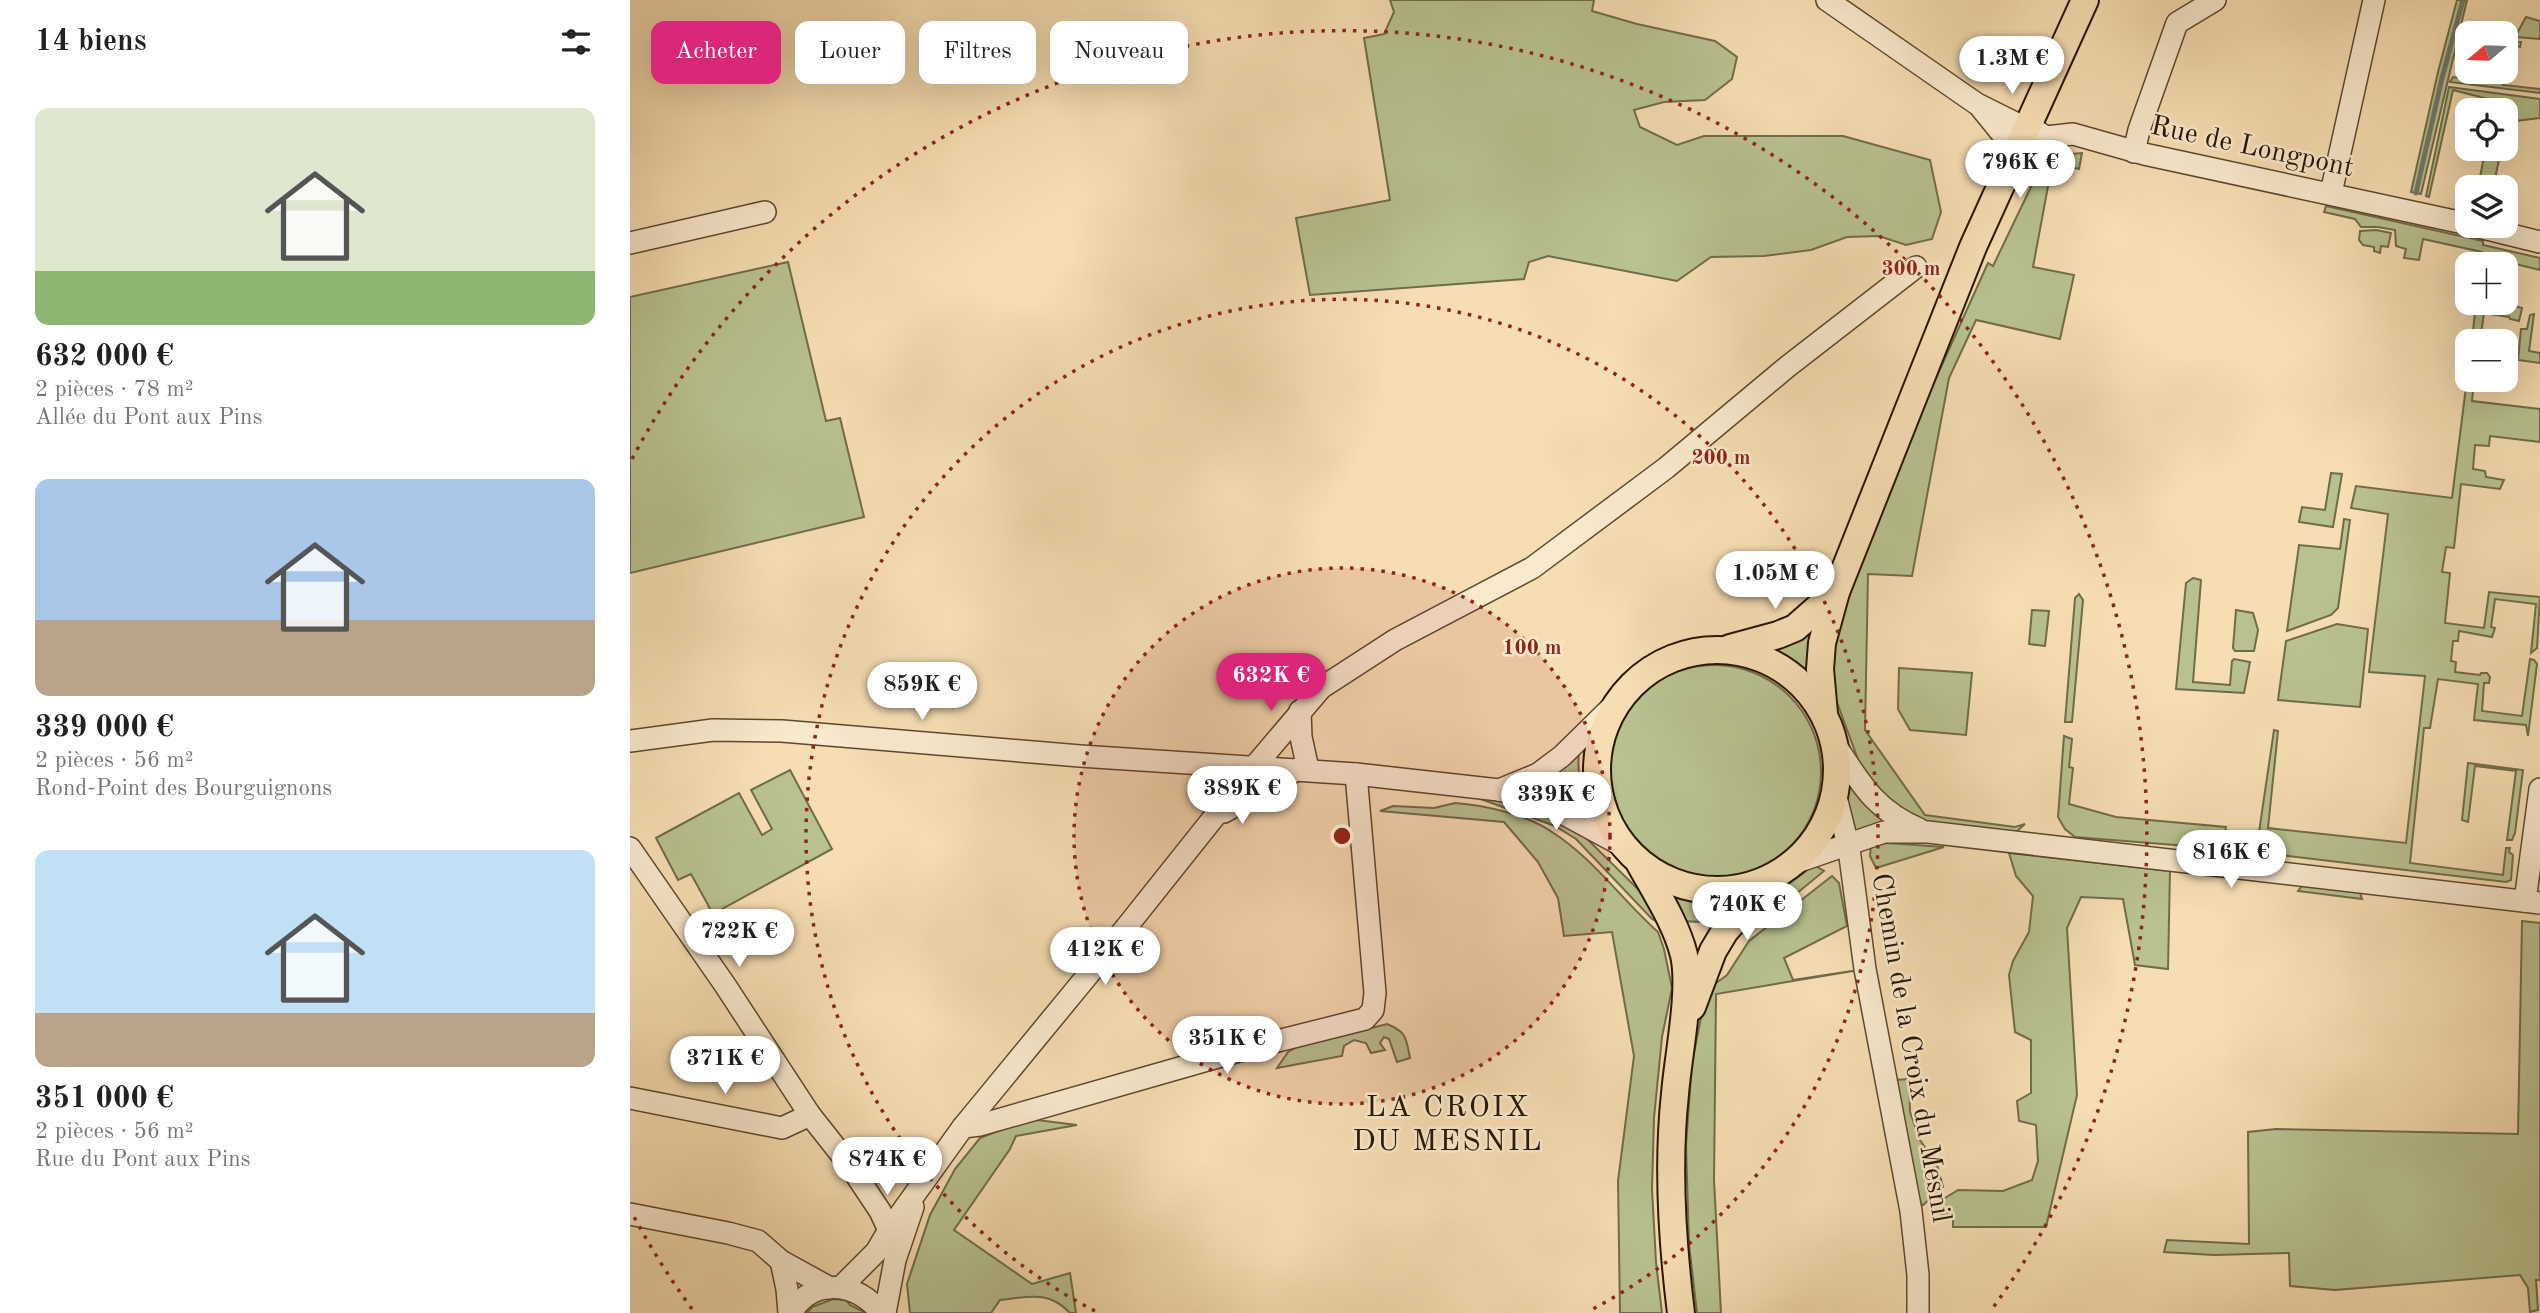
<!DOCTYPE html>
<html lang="fr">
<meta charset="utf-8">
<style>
:root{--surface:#fff;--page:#f6f6f6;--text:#222;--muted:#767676;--accent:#db2777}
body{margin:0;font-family:"Old Standard TT",serif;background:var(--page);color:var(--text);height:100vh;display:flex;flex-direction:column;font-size:26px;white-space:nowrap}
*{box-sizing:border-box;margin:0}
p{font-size:23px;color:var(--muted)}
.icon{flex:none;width:38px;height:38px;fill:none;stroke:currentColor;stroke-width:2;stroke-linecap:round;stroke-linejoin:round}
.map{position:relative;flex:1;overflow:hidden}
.side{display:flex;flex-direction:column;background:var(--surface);width:630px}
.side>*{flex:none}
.top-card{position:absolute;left:21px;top:21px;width:665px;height:63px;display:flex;gap:14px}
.needle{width:46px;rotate:251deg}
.buttons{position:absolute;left:1825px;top:21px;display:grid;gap:14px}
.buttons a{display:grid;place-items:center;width:63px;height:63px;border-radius:14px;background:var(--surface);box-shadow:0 7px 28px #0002;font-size:35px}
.price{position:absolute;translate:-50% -60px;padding:0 16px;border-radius:24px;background:#fff;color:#222;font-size:23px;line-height:46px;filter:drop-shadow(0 2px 4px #0008)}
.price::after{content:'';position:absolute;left:50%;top:42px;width:21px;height:16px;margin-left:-10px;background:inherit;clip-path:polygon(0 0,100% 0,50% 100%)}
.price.selected{background:var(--accent);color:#fff}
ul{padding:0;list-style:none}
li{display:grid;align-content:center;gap:14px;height:371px;padding:0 35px}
li span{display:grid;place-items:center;height:217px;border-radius:14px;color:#555}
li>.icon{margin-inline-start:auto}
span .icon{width:126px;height:126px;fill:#fffc;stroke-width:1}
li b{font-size:30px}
h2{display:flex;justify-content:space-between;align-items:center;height:84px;padding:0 35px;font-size:30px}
.pill{padding:0 24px;border-radius:14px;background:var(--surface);box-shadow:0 7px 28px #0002;font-size:24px;line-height:63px}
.pill.selected{background:var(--accent);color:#fff}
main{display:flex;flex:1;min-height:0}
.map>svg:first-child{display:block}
.green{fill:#b8c28f;stroke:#706c48;stroke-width:2}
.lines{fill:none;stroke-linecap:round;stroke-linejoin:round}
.stream{stroke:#70796e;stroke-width:5}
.minor-casing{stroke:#5c482d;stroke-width:24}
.major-casing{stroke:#281701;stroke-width:30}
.minor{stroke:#f9e9cd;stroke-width:21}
.major{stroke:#f6ddb2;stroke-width:26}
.ring{fill:none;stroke:#8f2418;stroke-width:3.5;stroke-dasharray:3.5 7}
.labels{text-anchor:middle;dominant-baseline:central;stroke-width:5;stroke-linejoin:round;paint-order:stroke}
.street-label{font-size:28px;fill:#281701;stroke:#f9e9cd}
.neighbourhood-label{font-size:30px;letter-spacing:2px;fill:#281701;stroke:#f9e9cd}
.centre{fill:#8f2418;stroke:#f9e9cd;stroke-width:3.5}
.ring-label{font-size:21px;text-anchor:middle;font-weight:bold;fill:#8f2418;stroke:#f9e9cd;stroke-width:5;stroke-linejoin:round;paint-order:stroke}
</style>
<main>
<section class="side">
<h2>14 biens<svg class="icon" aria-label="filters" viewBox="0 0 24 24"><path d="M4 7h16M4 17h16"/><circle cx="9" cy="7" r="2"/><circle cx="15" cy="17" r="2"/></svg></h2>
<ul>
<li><span style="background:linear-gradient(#dfe7d0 75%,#8fb573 0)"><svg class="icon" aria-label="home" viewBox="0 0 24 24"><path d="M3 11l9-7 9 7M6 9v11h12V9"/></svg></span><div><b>632 000 €</b><p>2 pièces · 78 m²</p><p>Allée du Pont aux Pins</p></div></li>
<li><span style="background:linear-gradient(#a9c7e8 65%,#b9a48a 0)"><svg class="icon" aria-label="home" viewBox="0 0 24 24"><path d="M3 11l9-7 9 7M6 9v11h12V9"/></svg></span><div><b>339 000 €</b><p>2 pièces · 56 m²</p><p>Rond-Point des Bourguignons</p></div></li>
<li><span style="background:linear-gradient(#bfe0f5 75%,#b9a48a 0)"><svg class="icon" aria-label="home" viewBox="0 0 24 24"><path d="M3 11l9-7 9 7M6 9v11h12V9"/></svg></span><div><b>351 000 €</b><p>2 pièces · 56 m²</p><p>Rue du Pont aux Pins</p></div></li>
</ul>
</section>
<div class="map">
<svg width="1910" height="1313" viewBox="0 0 1910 1313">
<rect width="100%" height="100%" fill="#f6ddb2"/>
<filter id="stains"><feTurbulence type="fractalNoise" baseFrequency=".00286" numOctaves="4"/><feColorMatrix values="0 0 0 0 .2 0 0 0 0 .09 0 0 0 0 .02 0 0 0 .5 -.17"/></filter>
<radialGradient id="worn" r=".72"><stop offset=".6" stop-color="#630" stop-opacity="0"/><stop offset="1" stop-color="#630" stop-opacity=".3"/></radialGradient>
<g class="green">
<polygon points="760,0 964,0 962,11 1007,24 1085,41 1107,57 1102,79 1075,100 1034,102 1004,110 1010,127 1047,145 1074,136 1213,136 1300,160 1311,212 1302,239 1276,245 1249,236 1217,237 1181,250 1134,256 1081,257 1047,281 918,256 899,262 894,279 680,295 666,218 760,200 734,38 754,34 764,12"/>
<polygon points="1827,0 1837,0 1791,194 1781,192 1808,72"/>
<polygon points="1896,17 1910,21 1910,39 1885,37"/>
<polygon points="1884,41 1891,42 1890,47 1883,46 1881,68 1878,68 1873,85 1910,89 1910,93 1820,82 1823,77 1856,83 1859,73 1876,72 1876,52"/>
<polygon points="1819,87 1910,99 1910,118 1878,122 1876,129 1876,110 1865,110 1866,101 1823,90 1799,197 1796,196"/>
<polygon points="1855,152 1870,155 1864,183 1859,182 1857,187 1848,187"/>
<polygon points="1452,153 1449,169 1436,166 1419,181 1403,267 1444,275 1430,339 1346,320 1319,378 1282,576 1238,574 1235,730 1295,815 1385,827 1395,824 1386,832 1294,822 1270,811 1234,776 1201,686 1200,635 1283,429 1358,263 1363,266 1412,164 1441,154"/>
<polygon points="1696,206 1853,241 1853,245 1910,258 1910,270 1873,261 1872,264 1850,264 1852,252 1793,239 1789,260 1774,258 1776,249 1766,246 1765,230 1748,227 1731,227 1725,219 1694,212"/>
<polygon points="1746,230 1761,233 1758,247 1751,246 1750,253 1744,251 1744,247 1733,245 1729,240 1730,231"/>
<polygon points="158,262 196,421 210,418 234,517 0,573 0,297"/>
<polygon points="1846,303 1869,303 1892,308 1889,321 1880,319 1879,317 1854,313 1850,341 1842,341"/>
<polygon points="1904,314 1899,351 1910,353 1910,363 1888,360 1891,329 1897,329 1900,315"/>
<polygon points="1837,379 1844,380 1842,401 1910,409 1910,442 1860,436 1859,446 1845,445 1843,469 1855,471 1856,477 1874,480 1870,489 1831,484 1824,548 1816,547 1812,572 1820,573 1815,623 1854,628 1859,592 1910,597 1907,648 1901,653 1906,604 1865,599 1861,627 1865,628 1862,637 1829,631 1828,641 1823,641 1821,661 1826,662 1825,672 1850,675 1851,673 1857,673 1860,677 1859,683 1854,683 1852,711 1892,716 1900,659 1904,660 1907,664 1898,736 1896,725 1844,720 1848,684 1808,679 1800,728 1794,728 1780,863 1873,875 1876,848 1880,848 1879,852 1883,855 1881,880 1876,882 1632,853 1628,839 1644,730 1648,731 1638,828 1776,843 1795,676 1739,672 1758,514 1721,508 1726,486 1822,498"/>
<polygon points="1701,473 1712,474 1703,527 1669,522 1672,507 1695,510"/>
<polygon points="1714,519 1720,520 1708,608 1701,615 1657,631 1669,545 1710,549"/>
<polygon points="1563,578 1571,580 1563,682 1600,685 1602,661 1604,659 1620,662 1614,693 1546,689 1556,583"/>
<polygon points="1449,594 1453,600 1442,722 1435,722 1445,598"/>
<polygon points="1402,610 1419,611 1415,646 1399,644"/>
<polygon points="1606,610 1623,613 1628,630 1624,651 1605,651 1603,648"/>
<polygon points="1192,612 1185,681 1138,646"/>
<polygon points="1707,624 1738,629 1730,707 1648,700 1656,641"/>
<circle cx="1084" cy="772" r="107"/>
<polygon points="1269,668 1342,673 1336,735 1280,730 1268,709"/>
<polygon points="1434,736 1442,739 1439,767 1443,768 1439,804 1486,817 1596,827 1595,834 1584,843 1570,847 1445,837 1435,829 1428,817"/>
<path d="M949 750C947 775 950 796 957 820L890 788Z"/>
<polygon points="1838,763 1893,770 1885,833 1882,840 1877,840 1886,771 1845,766 1838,822 1832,820"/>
<polygon points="160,770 202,849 83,914 61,874 48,880 26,838 109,793 132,835 142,829 121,790"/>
<polygon points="1217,774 1269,826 1224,832 1215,794"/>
<polygon points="848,798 864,798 901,806 943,825 1021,902 1030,923 1022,919 946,839 925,826"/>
<path d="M825 803C854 805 898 815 922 832 963 858 992 900 1028 932L1034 949 1042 988 1032 1037 1024 1118 1022 1189 1026 1262 1032 1313H990L988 1181 1004 1056 982 932 934 936 928 898 908 862 874 822 750 811 763 806 804 808Z"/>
<polygon points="1257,843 1314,847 1246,868 1240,856 1241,845"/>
<polygon points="1379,853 1540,871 1538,969 1505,965 1493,899 1451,897 1437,928 1447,1095 1416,1227 1323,1227 1323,1215 1302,1213 1302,1206 1328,1190 1373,1191 1402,1180 1408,1161 1406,1125 1389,1121 1387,1101 1401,1093 1401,1040 1385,1032 1379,975 1383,961 1399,932 1403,896 1386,876"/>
<polygon points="1184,865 1194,871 1121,931 1109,934 1139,898"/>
<polygon points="1202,876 1209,883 1217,926 1154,958 1163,980 1235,969 1086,994 1084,1180 1091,1313 1067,1313 1059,1244 1056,1145 1062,1063 1074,1002 1078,989 1097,975 1119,941"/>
<polygon points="1674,883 1729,890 1732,899 1668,891"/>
<polygon points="1034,895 1078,906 1114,901 1093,923 1050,921"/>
<polygon points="1892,921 1910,923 1910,1280 1906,1280 1908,1310 1900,1312 1898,1288 1890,1275 1705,1290 1660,1286 1659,1253 1584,1255 1534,1252 1537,1240 1619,1244 1618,1132 1646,1129 1888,1134"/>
<path d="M757 1024C777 1032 776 1038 780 1058L767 1062 759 1039 754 1037 750 1043 755 1050 741 1053 736 1043 724 1040 714 1046 712 1056 647 1068 658 1052 667 1047Z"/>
<polygon points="1279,1079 1280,1112 1290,1140 1307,1165 1313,1187 1293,1205 1287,1203 1265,1080"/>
<path d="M399 1119 447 1125 386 1136 380 1149 324 1230 402 1284 440 1273 446 1313H440C418 1290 399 1297 370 1300L361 1313H280L277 1284 300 1215 325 1169 350 1138Z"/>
<polygon points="203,1299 216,1300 220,1305 236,1313 177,1313 182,1307"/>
</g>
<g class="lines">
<polyline class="stream" points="1786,193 1812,78 1833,0"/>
<g class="minor-casing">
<g id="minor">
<polyline points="1197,0 1347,104 1397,129"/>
<polyline points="1351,108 1377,140 1387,149"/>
<polyline points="1399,126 1416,137 1443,134 1514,154 1838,224"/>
<polyline points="1504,152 1509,130 1547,23 1585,0"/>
<polyline points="1701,193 1744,0"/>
<polyline points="1845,226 1910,242"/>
<polyline points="0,243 135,212"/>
<polyline points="670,711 671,737 678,769"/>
<polyline points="0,741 83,730 152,731 450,756 726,774 869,790 910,801 993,846"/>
<path d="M1204 743C1230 782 1244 810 1289 829"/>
<polyline points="869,790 908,774 932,756 986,703"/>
<polyline points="1205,793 1219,849 1235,969 1281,1211 1288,1275 1288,1313"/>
<polyline points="594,812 668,769"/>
<polyline points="0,848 95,985 180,1115 218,1163 250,1211 259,1230"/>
<polyline points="1164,863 1254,832 1298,832 1910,903"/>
<polyline points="1895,901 1910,789"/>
<polyline points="0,1098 152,1128 180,1115"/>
<polyline points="333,1127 350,1125 616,1049 735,1019 743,1010 745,993 726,774"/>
<polyline points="0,1214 98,1233 128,1241 151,1261 200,1288"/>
<polyline points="151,1261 157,1289 159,1313"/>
<polyline points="211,1287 246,1252 259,1230 333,1127 467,964 624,767 691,688 765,640 902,568 1036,468 1157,367 1286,267"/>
<path d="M161 1313C183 1276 228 1282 251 1313"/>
<polyline points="255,1313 265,1260 283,1207"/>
</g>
</g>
<g class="major-casing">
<g id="major">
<polyline points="1100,648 1148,635 1165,628 1206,592"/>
<circle cx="1087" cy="770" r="120"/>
<polyline points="1194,714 1190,669 1192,643 1206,592 1343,247 1455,0"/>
<path d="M1010 864C1026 893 1046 923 1054 955 1062 991 1048 1056 1045 1094 1037 1167 1042 1241 1051 1313"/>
<polyline points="1062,1007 1083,951 1095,931 1142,878"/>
</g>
</g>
<use href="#minor" class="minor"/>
<use href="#major" class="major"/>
</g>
<circle cx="712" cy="836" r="268" fill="#8f2418" fill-opacity=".12"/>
<g class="ring">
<circle cx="712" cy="836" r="268"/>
<path d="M465 1311A536 536 0 1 1 959 1311"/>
<path d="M62 1309A804 804 0 0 1 2 1213M2 459A804 804 0 1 1 1362 1309"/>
</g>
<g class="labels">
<g class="street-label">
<text transform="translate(1622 148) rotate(12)">Rue de Longpont</text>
<text transform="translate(1280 1048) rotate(80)">Chemin de la Croix du Mesnil</text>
</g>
<g class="neighbourhood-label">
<text x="818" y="1108">LA CROIX<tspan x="818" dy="34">DU MESNIL</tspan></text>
</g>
</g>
<circle cx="712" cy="836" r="10" class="centre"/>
<g class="ring-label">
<text x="1281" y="275">300 m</text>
<text x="1091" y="464">200 m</text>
<text x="902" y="654">100 m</text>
</g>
<rect width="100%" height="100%" filter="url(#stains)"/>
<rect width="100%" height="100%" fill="url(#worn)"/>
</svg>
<div class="buttons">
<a><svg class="needle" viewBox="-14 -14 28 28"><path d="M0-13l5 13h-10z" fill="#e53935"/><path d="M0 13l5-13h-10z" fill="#767676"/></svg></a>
<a><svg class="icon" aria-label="locate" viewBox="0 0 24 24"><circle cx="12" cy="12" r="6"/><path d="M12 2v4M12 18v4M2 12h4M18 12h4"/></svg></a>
<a><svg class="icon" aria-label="layers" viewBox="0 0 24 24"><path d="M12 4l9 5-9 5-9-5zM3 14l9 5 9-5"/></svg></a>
<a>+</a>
<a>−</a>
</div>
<b class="price" style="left:1382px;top:96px">1.3M €</b>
<b class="price" style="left:1390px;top:200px">796K €</b>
<b class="price" style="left:1145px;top:611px">1.05M €</b>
<b class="price selected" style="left:641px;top:713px">632K €</b>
<b class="price" style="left:292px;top:722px">859K €</b>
<b class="price" style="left:612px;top:826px">389K €</b>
<b class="price" style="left:926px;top:832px">339K €</b>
<b class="price" style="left:1601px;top:890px">816K €</b>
<b class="price" style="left:1117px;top:942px">740K €</b>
<b class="price" style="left:109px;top:969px">722K €</b>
<b class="price" style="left:475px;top:987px">412K €</b>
<b class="price" style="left:597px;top:1076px">351K €</b>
<b class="price" style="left:95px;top:1096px">371K €</b>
<b class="price" style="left:257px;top:1197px">874K €</b>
<div class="top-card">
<a class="pill selected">Acheter</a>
<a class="pill">Louer</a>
<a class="pill">Filtres</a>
<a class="pill">Nouveau</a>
</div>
</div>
</main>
